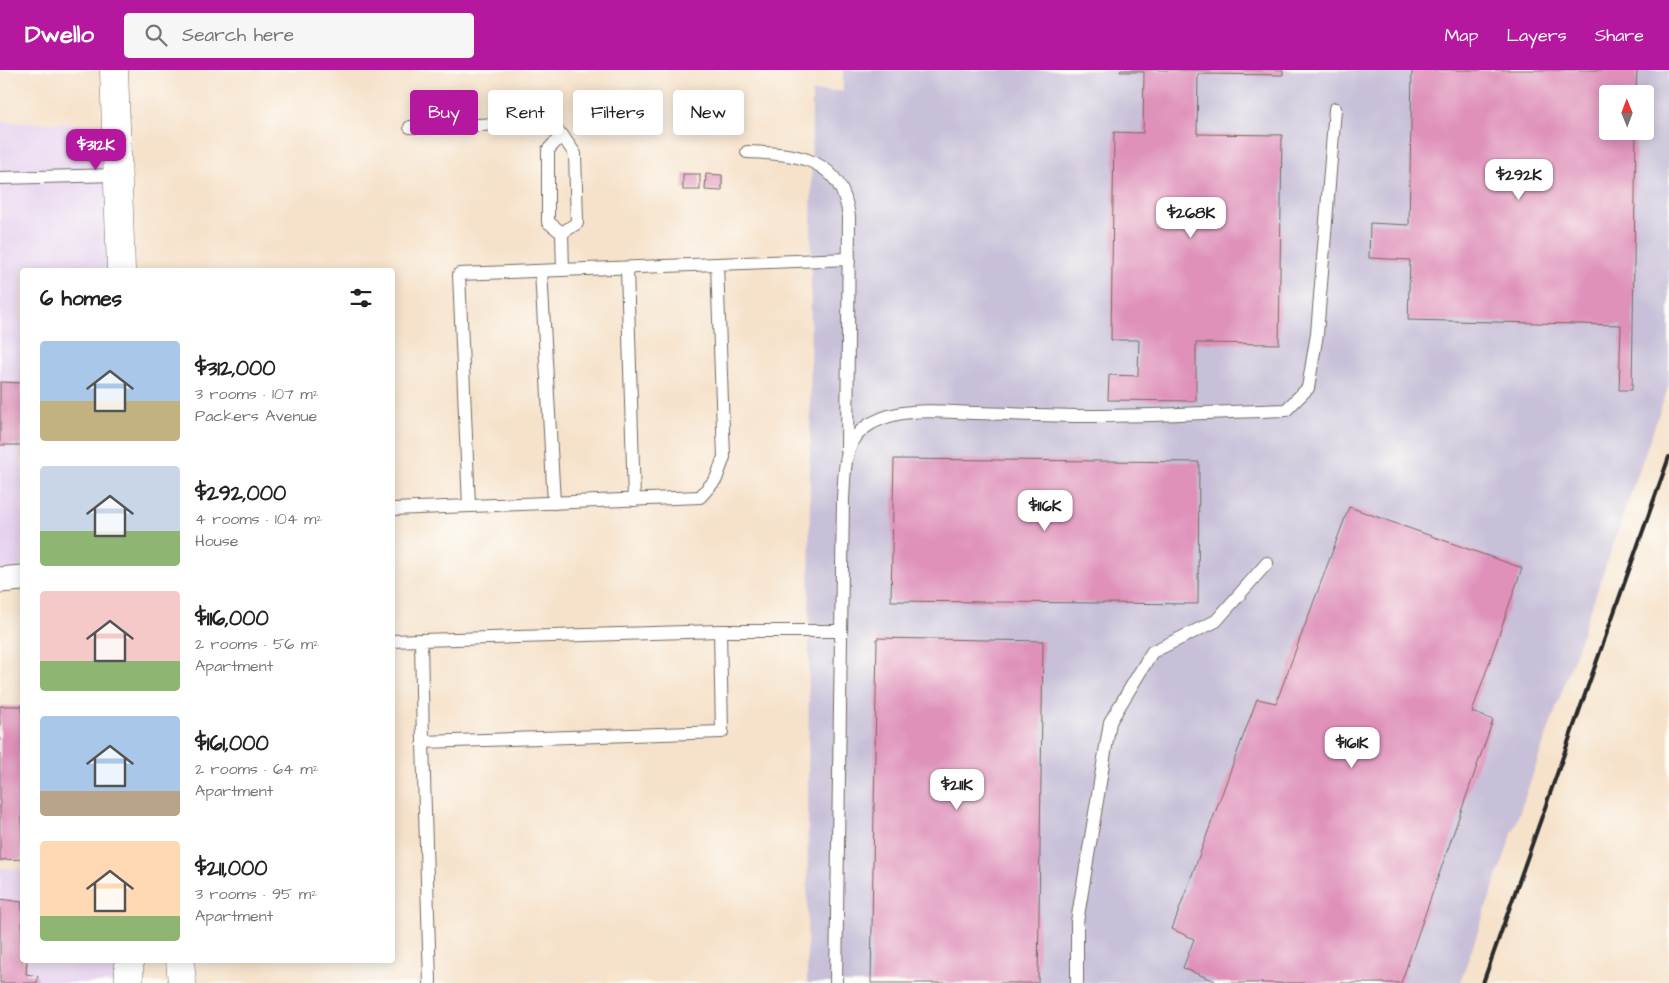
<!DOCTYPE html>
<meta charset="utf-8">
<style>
:root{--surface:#fff;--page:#f6f6f6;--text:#222;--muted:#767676;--accent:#b5179e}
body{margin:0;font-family:"Architects Daughter",sans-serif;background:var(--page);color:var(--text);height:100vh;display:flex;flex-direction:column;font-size:19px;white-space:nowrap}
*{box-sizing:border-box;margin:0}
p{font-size:16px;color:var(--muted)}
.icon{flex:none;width:28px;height:28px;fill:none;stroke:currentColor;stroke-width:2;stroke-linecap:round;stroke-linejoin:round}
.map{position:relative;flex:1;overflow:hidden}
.details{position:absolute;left:20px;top:198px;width:375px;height:695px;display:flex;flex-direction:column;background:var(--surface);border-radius:5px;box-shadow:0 2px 12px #0003}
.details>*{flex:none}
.guide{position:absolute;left:410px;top:20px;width:475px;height:45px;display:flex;gap:10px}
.needle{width:32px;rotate:359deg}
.buttons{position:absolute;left:1599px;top:15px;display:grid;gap:10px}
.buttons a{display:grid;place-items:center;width:55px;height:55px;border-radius:5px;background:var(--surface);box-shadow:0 2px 12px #0003;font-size:25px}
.price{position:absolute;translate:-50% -42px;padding:0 11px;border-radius:10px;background:#fff;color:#222;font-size:16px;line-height:32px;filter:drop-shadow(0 1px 2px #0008)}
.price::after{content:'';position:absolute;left:50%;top:30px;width:15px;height:11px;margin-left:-8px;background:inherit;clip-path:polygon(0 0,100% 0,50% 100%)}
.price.active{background:var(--accent);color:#fff}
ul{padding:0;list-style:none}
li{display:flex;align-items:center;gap:15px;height:125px;padding:0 20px}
li span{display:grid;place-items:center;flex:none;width:140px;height:100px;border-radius:5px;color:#555}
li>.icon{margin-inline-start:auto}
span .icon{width:60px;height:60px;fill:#fffc;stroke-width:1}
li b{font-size:21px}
h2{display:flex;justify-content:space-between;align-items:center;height:60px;padding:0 20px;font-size:21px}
.chip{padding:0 18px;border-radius:5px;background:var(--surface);box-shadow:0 2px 12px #0003;font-size:18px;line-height:45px}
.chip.active{background:var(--accent);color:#fff}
header{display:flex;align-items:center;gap:30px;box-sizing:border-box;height:70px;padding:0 25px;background:var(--accent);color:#fff}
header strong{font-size:24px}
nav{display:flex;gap:28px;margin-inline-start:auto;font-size:18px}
.search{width:350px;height:45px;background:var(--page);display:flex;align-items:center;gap:12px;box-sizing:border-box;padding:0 18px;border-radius:5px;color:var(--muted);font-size:19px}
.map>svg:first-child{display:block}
.built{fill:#e6d2f0}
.industrial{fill:#c8bfd8;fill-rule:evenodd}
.building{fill:#df91ba}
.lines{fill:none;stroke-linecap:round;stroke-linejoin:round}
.lane-casing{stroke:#726b63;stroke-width:14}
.street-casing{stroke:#726b63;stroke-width:27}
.secondary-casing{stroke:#726b63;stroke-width:29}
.lane{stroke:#fff;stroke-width:12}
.street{stroke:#fff;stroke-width:25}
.secondary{stroke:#fff;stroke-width:28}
.rail{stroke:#2b2b2b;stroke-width:4}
</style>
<header>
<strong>Dwello</strong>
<div class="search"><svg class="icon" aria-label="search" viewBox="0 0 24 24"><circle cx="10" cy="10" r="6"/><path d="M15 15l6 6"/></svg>Search here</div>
<nav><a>Map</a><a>Layers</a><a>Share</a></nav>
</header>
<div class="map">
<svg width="1669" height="913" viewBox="0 0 1669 913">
<rect width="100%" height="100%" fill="#fdfcf7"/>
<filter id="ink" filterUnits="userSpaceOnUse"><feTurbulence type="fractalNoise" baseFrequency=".02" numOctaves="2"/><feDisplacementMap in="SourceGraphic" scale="10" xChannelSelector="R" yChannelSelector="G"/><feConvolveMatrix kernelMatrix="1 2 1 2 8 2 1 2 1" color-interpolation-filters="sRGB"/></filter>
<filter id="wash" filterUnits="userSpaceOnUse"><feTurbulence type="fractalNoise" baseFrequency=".0096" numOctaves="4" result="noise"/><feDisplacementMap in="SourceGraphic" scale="20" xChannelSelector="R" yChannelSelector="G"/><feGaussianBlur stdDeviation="1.12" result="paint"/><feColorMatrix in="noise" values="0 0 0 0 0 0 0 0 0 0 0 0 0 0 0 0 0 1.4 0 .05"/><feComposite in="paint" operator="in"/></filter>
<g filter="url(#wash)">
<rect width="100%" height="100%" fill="#f6e2cb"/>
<g class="built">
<polygon points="0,52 116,55 121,200 22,200 22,508 0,510"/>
<polygon points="0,798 22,799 22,890 118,890 119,913 0,913"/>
</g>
<path class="industrial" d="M843 0H1669V315L1460 913H807L812 22 843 21ZM1608 24H1645V61H1608Z"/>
<g id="blocks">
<g class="building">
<polygon points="1120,0 1283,0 1283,5 1198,4 1197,64 1282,65 1279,274 1196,273 1196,331 1108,330 1109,305 1138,306 1139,270 1111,270 1114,62 1143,63 1144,2 1120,2"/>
<polygon points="1412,0 1637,0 1636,24 1608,24 1608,61 1636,61 1632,320 1619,320 1621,255 1408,250 1410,190 1369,188 1370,153 1409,155"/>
<rect x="683" y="104" width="17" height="16"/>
<polygon points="706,104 722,105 722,121 705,120"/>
<polygon points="0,312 22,313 22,375 0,375"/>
<polygon points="894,389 1199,392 1198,534 891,531"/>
<polygon points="1349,437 1522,498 1472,642 1493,650 1401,913 1215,913 1215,911 1183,898 1194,869 1172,859 1257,629 1276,633"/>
<polygon points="877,568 1043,571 1038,913 871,913"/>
<polygon points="0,636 22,636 22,789 0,790"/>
<polygon points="0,829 22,832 22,890 27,890 26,904 38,906 37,913 0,913"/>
</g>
</g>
</g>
<g filter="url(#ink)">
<use href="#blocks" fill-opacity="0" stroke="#726b63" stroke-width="1"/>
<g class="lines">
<g class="lane-casing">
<g id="lane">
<polyline points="410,57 543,53 562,65 575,84 577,153 562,163"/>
<polyline points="562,65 548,80 548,152 562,163 563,200"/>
<path d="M747 82C797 84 842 87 849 147L847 380"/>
<polyline points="0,108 118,105"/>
<polyline points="627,199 634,430"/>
<polyline points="541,201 554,433"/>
<polyline points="469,436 459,204 717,194"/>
<polyline points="392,439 700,427 716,409 724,387 717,194 849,189"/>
<polyline points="720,561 841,561"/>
<polyline points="392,571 421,570 720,561 722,662 423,672 421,570"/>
<polyline points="423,672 430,913"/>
<path d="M836 913 843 429C845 400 842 369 872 353 902 336 943 342 976 343 1014 344 1051 346 1089 346 1155 346 1220 342 1286 340L1308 318 1317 264 1335 39"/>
<polyline points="1077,913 1077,852 1110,652 1152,582 1216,551 1267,493"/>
</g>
</g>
<g class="street-casing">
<polyline id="street" points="0,510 22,508"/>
</g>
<g class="secondary-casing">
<g id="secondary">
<polyline points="114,0 121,200"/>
<polyline points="129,890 129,913"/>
<polyline points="180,890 182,913"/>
</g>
</g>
<use href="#lane" class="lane"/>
<use href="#street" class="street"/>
<use href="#secondary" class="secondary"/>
<polyline class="rail" points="1483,913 1669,387"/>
</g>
</g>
</svg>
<div class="buttons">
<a><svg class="needle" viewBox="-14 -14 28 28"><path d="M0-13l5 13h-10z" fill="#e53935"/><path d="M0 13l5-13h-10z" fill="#767676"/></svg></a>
</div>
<b class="price active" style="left:96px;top:101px">$312K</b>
<b class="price" style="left:1519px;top:131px">$292K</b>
<b class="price" style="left:1191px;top:169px">$268K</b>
<b class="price" style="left:1045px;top:462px">$116K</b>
<b class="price" style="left:1352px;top:699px">$161K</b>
<b class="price" style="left:957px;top:741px">$211K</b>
<div class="guide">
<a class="chip active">Buy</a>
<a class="chip">Rent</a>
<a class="chip">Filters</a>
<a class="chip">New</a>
</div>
<section class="details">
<h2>6 homes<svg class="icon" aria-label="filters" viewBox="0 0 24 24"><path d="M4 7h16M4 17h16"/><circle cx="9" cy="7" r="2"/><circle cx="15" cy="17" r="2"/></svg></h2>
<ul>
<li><span style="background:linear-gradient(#a9c7e8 60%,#c2b280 0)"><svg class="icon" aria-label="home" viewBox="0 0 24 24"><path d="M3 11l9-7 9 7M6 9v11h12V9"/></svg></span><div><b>$312,000</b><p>3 rooms · 107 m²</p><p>Packers Avenue</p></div></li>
<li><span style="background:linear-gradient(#c9d6e8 65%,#8fb573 0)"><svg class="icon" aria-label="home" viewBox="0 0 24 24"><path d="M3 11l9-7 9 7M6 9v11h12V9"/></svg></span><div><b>$292,000</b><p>4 rooms · 104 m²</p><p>House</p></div></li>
<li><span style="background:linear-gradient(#f6c9c9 70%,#8fb573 0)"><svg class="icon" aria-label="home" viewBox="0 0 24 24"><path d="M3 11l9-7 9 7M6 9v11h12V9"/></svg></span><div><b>$116,000</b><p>2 rooms · 56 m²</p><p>Apartment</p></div></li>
<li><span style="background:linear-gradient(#a9c7e8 75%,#b9a48a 0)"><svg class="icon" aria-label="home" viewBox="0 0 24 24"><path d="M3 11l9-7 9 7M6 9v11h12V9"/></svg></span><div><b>$161,000</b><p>2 rooms · 64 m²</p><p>Apartment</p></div></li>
<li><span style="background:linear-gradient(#ffd9b3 75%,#8fb573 0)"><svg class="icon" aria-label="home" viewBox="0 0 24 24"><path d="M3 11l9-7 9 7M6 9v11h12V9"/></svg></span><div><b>$211,000</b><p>3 rooms · 95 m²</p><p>Apartment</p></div></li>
</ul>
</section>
</div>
